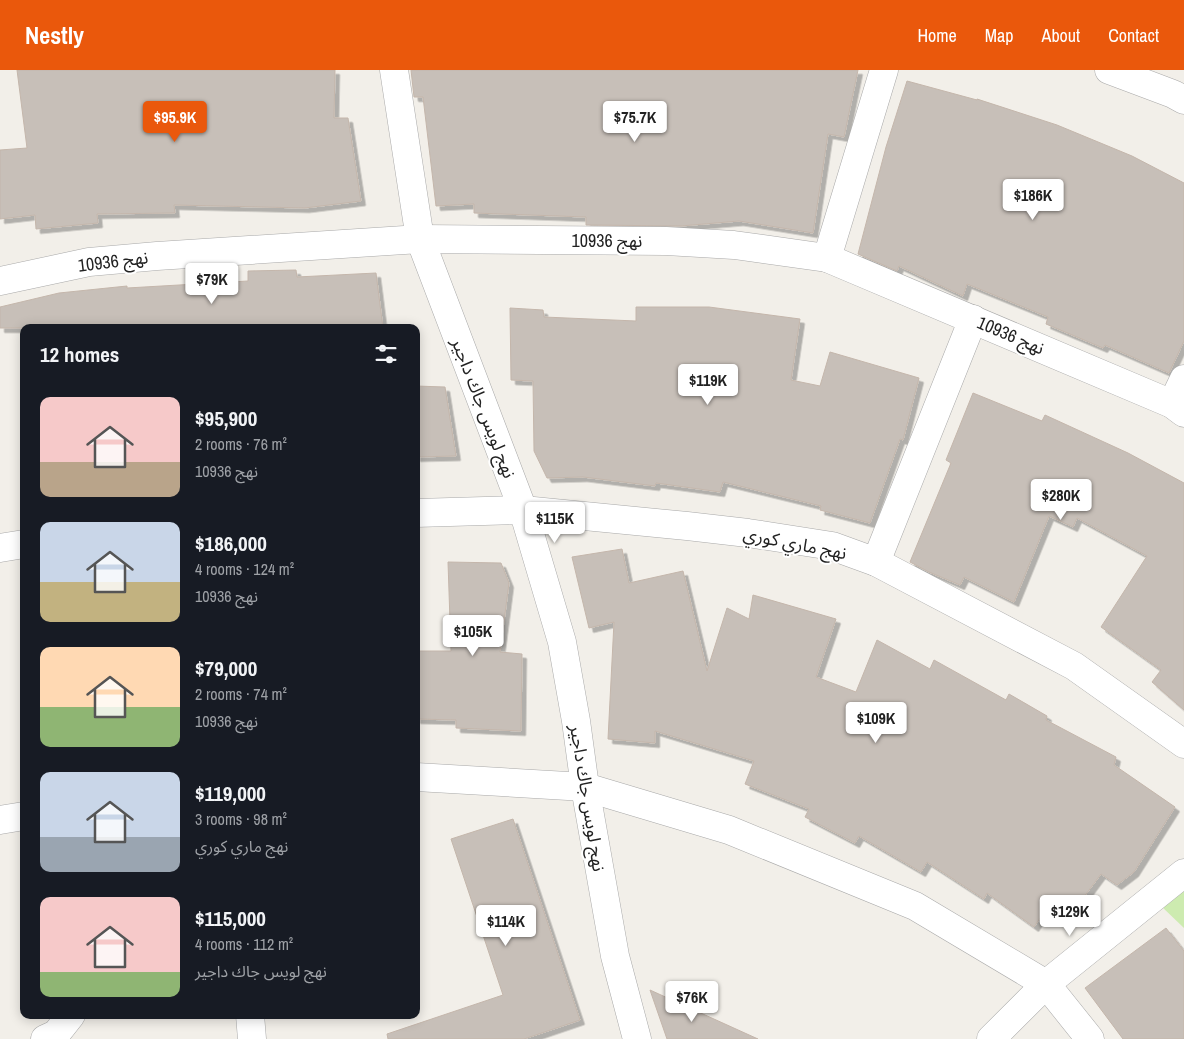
<!DOCTYPE html>
<meta charset="utf-8">
<style>
:root{--surface:#171b24;--page:#20242c;--text:#f1f3f6;--muted:#9ea1a6;--accent:#ea580c}
body{margin:0;font-family:"Archivo Narrow","Noto Sans Arabic",sans-serif;background:var(--page);color:var(--text);height:100vh;display:flex;flex-direction:column;font-size:19px;white-space:nowrap}
*{box-sizing:border-box;margin:0}
p{font-size:16px;color:var(--muted)}
.icon{flex:none;width:28px;height:28px;fill:none;stroke:currentColor;stroke-width:2;stroke-linecap:round;stroke-linejoin:round}
.map{position:relative;flex:1;overflow:hidden}
.drawer{position:absolute;left:20px;top:254px;width:400px;height:695px;display:flex;flex-direction:column;background:var(--surface);border-radius:10px;box-shadow:0 2px 12px #0003}
.drawer>*{flex:none}
.price{position:absolute;translate:-50% -42px;padding:0 11px;border-radius:5px;background:#fff;color:#222;font-size:16px;line-height:32px;filter:drop-shadow(0 1px 2px #0008)}
.price::after{content:'';position:absolute;left:50%;top:30px;width:15px;height:11px;margin-left:-8px;background:inherit;clip-path:polygon(0 0,100% 0,50% 100%)}
.price.active{background:var(--accent);color:#fff}
ul{padding:0;list-style:none}
li{display:flex;align-items:center;gap:15px;height:125px;padding:0 20px}
li span{display:grid;place-items:center;flex:none;width:140px;height:100px;border-radius:10px;color:#555}
li>.icon{margin-inline-start:auto}
span .icon{width:60px;height:60px;fill:#fffc;stroke-width:1}
li b{font-size:21px}
h2{display:flex;justify-content:space-between;align-items:center;height:60px;padding:0 20px;font-size:21px}
header{display:flex;align-items:center;gap:30px;box-sizing:border-box;height:70px;padding:0 25px;background:var(--accent);color:#fff}
header strong{font-size:24px}
nav{display:flex;gap:28px;margin-inline-start:auto;font-size:18px}
.map>svg:first-child{display:block}
.grass{fill:#cdebb0}
.building{fill:#c7bfb8;stroke:#c4b6ab;filter:url(#shadow)}
.lines{fill:none;stroke-linecap:round;stroke-linejoin:round}
.pedestrian-casing{stroke:#a9a9a9;stroke-width:29}
.minor-casing{stroke:#a9a9a9;stroke-width:29}
.pedestrian{stroke:#fff;stroke-width:28}
.minor{stroke:#fff;stroke-width:28}
.labels{text-anchor:middle;dominant-baseline:central;stroke-width:4;stroke-linejoin:round;paint-order:stroke}
.street-label{font-size:18px;fill:#222;stroke:#fff}
</style>
<header>
<strong>Nestly</strong>
<nav><a>Home</a><a>Map</a><a>About</a><a>Contact</a></nav>
</header>
<div class="map">
<svg width="1184" height="969" viewBox="0 0 1184 969">
<defs>
<filter id="shadow"><feDropShadow dx="4.5" dy="4.5" stdDeviation="0" flood-color="#0004"/></filter>
</defs>
<rect width="100%" height="100%" fill="#f2efe9"/>
<polygon class="grass" points="1184,815 1184,858 1160,835"/>
<g class="building">
<polygon points="17,0 335,0 334,48 348,48 361,131 305,138 174,135 175,143 97,144 98,153 36,159 35,145 0,149 0,80 27,78"/>
<polygon points="411,0 858,0 844,67 828,64 813,163 739,151 681,156 586,155 586,147 474,143 474,134 436,136 423,27 414,27"/>
<polygon points="907,11 977,30 977,29 1057,55 1132,86 1184,113 1184,271 1169,303 1105,275 1103,278 1046,254 1048,247 967,214 963,226 899,196 897,201 858,184 886,77"/>
<polygon points="296,200 297,207 376,203 383,258 0,258 0,237 59,223 127,216 127,218 248,211 248,201"/>
<polygon points="636,237 709,237 800,249 791,310 820,316 830,282 919,308 903,370 900,369 870,453 820,440 821,436 723,412 720,422 656,413 655,416 583,407 547,408 534,381 533,311 511,310 510,238 543,240 544,247 636,251"/>
<polygon points="416,316 445,317 456,386 416,387"/>
<polygon points="973,323 1042,351 1045,345 1128,383 1184,413 1184,640 1152,612 1161,600 1101,557 1147,486 1077,448 1073,457 1049,446 1014,532 964,507 960,515 929,502 910,492 951,393 946,390"/>
<polygon points="622,479 629,513 683,501 707,601 727,538 749,549 753,525 836,549 816,607 856,622 877,570 930,599 934,590 1006,630 1009,624 1047,646 1046,650 1116,687 1114,695 1175,737 1134,802 1117,815 1101,804 1072,843 1054,828 1034,857 987,823 984,829 927,792 921,802 859,766 855,773 805,747 809,739 745,714 754,691 655,661 655,673 608,669 614,552 589,558 572,487"/>
<polygon points="448,492 501,493 509,513 500,582 522,584 521,661 456,658 456,650 416,649 416,581 451,581"/>
<polygon points="513,749 580,950 524,969 388,969 387,964 503,925 451,769"/>
<polygon points="1166,858 1184,881 1184,969 1123,969 1085,918"/>
<polygon points="650,920 758,969 667,969"/>
</g>
<g class="lines">
<g class="pedestrian-casing">
<g id="pedestrian">
<polyline points="827,188 884,0"/>
<polyline points="1172,334 1184,309"/>
<polyline points="876,492 973,249"/>
</g>
</g>
<g class="minor-casing">
<g id="minor">
<polyline points="394,0 420,169 523,440 562,572 576,651 585,717 615,886 637,969"/>
<polyline points="1109,0 1173,24 1184,30"/>
<polyline points="0,211 89,192 157,186 420,169 666,171 734,175 827,188 1172,334 1184,343"/>
<polyline points="416,443 523,440 687,456 748,463 832,476 876,492 1074,596 1184,674"/>
<polyline points="0,478 24,474"/>
<polyline points="416,707 585,717 729,760 915,836 1046,914 1090,969"/>
<polyline points="0,750 24,746"/>
<polyline points="250,945 252,969"/>
<polyline points="45,969 56,964 71,945"/>
<polyline points="991,969 1046,914 1184,803"/>
</g>
</g>
<use href="#pedestrian" class="pedestrian"/>
<use href="#minor" class="minor"/>
</g>
<g class="labels">
<g class="street-label">
<text x="607" y="170">نهج 10936</text>
<text transform="translate(113 191) rotate(-7)">نهج 10936</text>
<text transform="translate(1011 265) rotate(23)">نهج 10936</text>
<text transform="translate(484 338) rotate(69)">نهج لويس جاك داجير</text>
<text transform="translate(795 473) rotate(11)">نهج ماري كوري</text>
<text transform="translate(588 728) rotate(81)">نهج لويس جاك داجير</text>
</g>
</g>
</svg>
<b class="price active" style="left:175px;top:73px">$95.9K</b>
<b class="price" style="left:635px;top:73px">$75.7K</b>
<b class="price" style="left:1033px;top:151px">$186K</b>
<b class="price" style="left:212px;top:235px">$79K</b>
<b class="price" style="left:708px;top:336px">$119K</b>
<b class="price" style="left:1061px;top:451px">$280K</b>
<b class="price" style="left:555px;top:474px">$115K</b>
<b class="price" style="left:473px;top:587px">$105K</b>
<b class="price" style="left:876px;top:674px">$109K</b>
<b class="price" style="left:1070px;top:867px">$129K</b>
<b class="price" style="left:506px;top:877px">$114K</b>
<b class="price" style="left:692px;top:953px">$76K</b>
<section class="drawer">
<h2>12 homes<svg class="icon" aria-label="filters" viewBox="0 0 24 24"><path d="M4 7h16M4 17h16"/><circle cx="9" cy="7" r="2"/><circle cx="15" cy="17" r="2"/></svg></h2>
<ul>
<li><span style="background:linear-gradient(#f6c9c9 65%,#b9a48a 0)"><svg class="icon" aria-label="home" viewBox="0 0 24 24"><path d="M3 11l9-7 9 7M6 9v11h12V9"/></svg></span><div><b>$95,900</b><p>2 rooms · 76 m²</p><p>نهج 10936</p></div></li>
<li><span style="background:linear-gradient(#c9d6e8 60%,#c2b280 0)"><svg class="icon" aria-label="home" viewBox="0 0 24 24"><path d="M3 11l9-7 9 7M6 9v11h12V9"/></svg></span><div><b>$186,000</b><p>4 rooms · 124 m²</p><p>نهج 10936</p></div></li>
<li><span style="background:linear-gradient(#ffd9b3 60%,#8fb573 0)"><svg class="icon" aria-label="home" viewBox="0 0 24 24"><path d="M3 11l9-7 9 7M6 9v11h12V9"/></svg></span><div><b>$79,000</b><p>2 rooms · 74 m²</p><p>نهج 10936</p></div></li>
<li><span style="background:linear-gradient(#c9d6e8 65%,#9aa5b1 0)"><svg class="icon" aria-label="home" viewBox="0 0 24 24"><path d="M3 11l9-7 9 7M6 9v11h12V9"/></svg></span><div><b>$119,000</b><p>3 rooms · 98 m²</p><p>نهج ماري كوري</p></div></li>
<li><span style="background:linear-gradient(#f6c9c9 75%,#8fb573 0)"><svg class="icon" aria-label="home" viewBox="0 0 24 24"><path d="M3 11l9-7 9 7M6 9v11h12V9"/></svg></span><div><b>$115,000</b><p>4 rooms · 112 m²</p><p>نهج لويس جاك داجير</p></div></li>
</ul>
</section>
</div>
